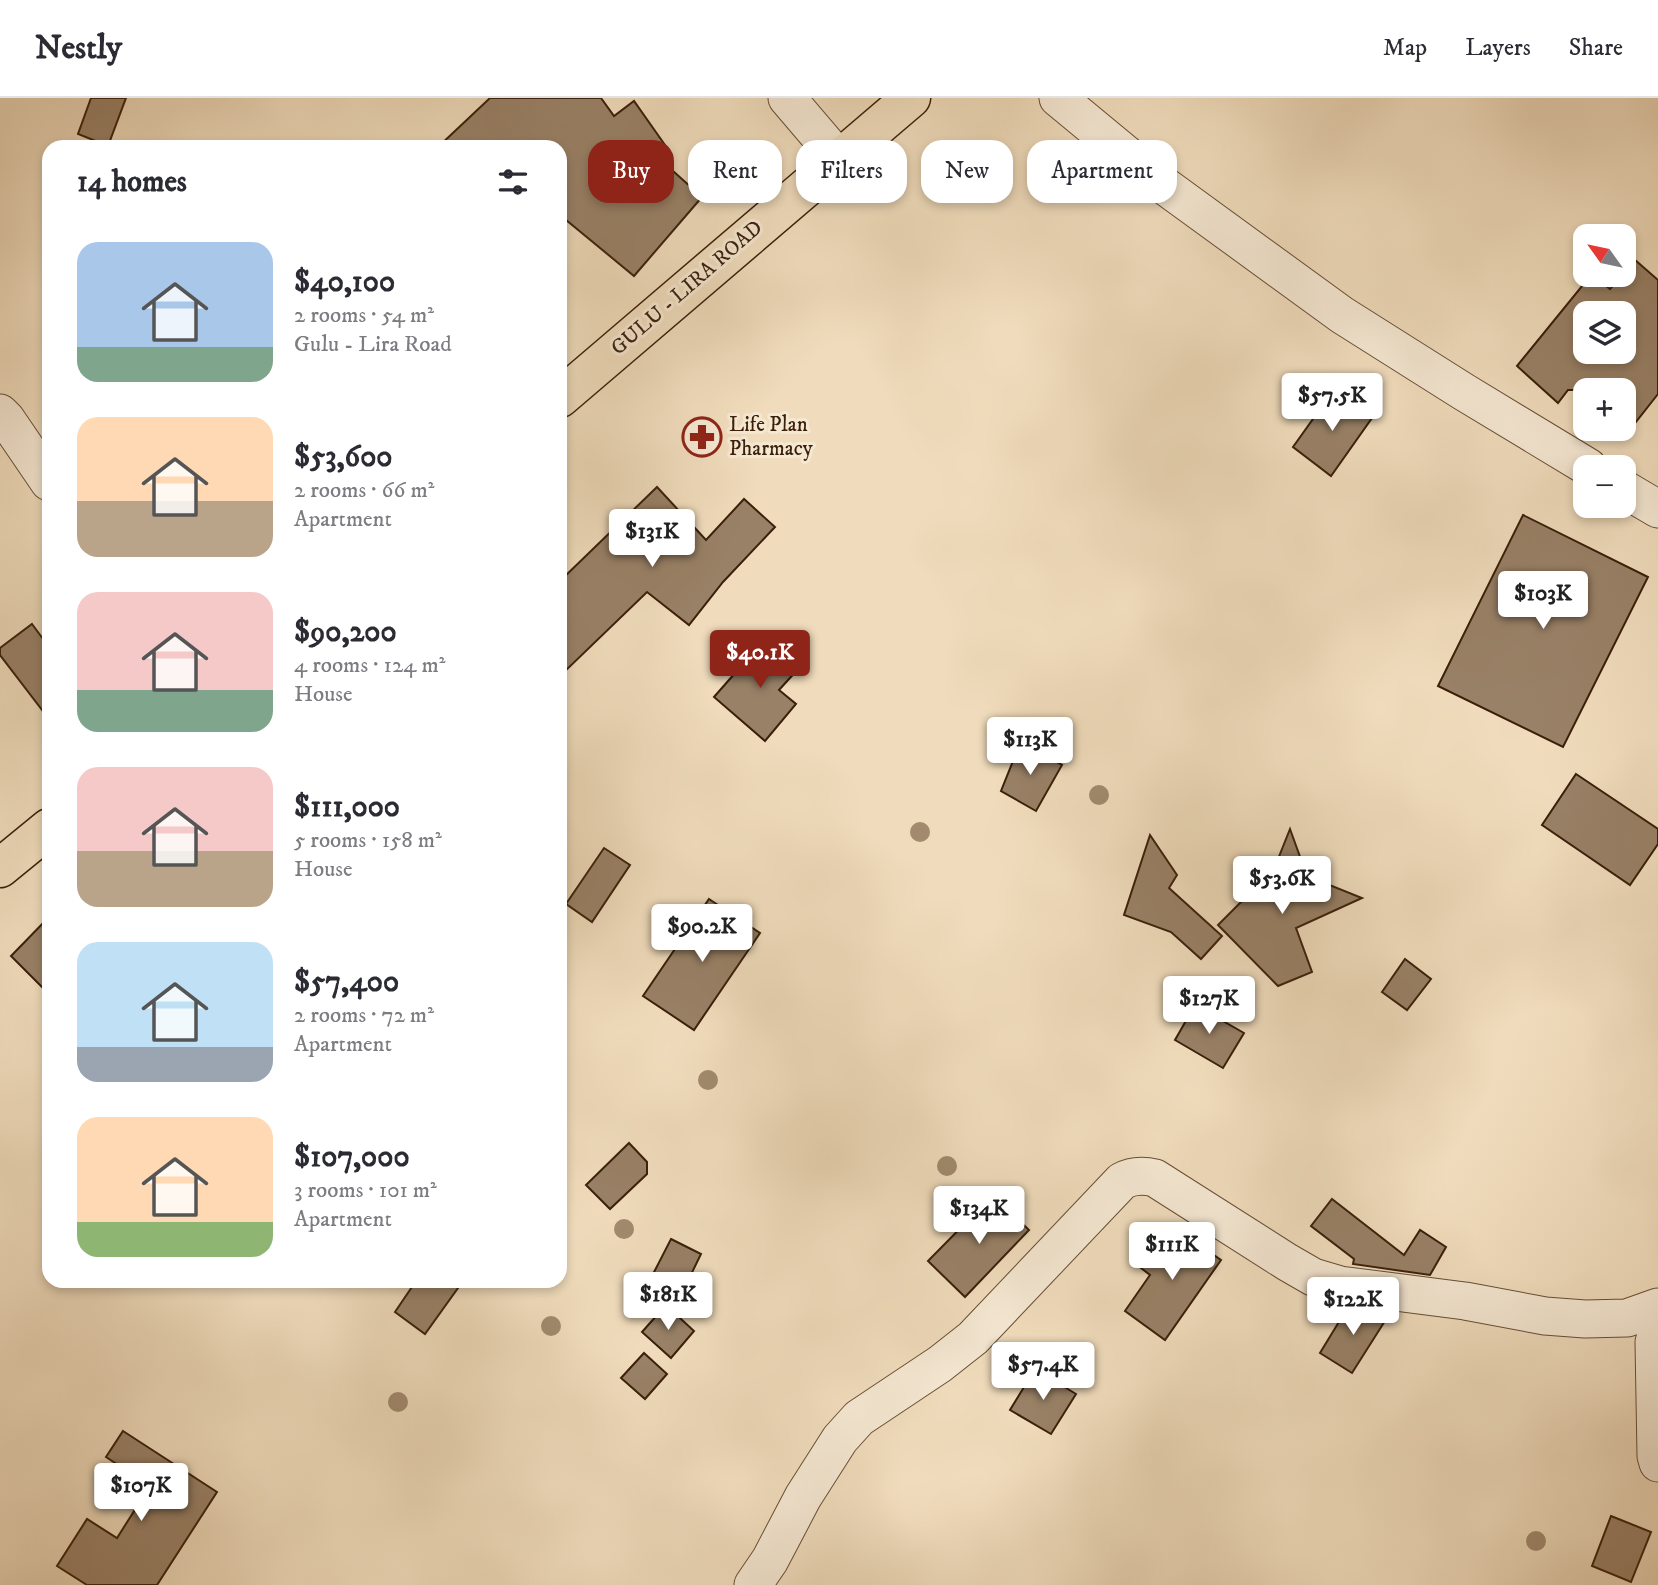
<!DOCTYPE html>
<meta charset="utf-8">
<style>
:root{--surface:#fff;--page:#f7f7f7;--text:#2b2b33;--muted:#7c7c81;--line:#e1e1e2;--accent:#8f2418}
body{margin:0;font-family:"IM FELL DW Pica",serif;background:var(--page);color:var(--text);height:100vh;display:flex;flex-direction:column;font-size:26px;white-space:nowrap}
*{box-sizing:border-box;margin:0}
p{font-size:23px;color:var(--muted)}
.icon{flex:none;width:38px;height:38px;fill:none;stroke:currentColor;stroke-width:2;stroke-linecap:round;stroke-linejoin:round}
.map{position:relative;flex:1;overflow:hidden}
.drawer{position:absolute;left:42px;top:42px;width:525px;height:1148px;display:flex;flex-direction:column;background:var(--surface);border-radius:21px;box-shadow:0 4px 10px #0003}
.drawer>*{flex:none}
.guide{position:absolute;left:588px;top:42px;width:665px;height:63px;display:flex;gap:14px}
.needle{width:46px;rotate:303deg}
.buttons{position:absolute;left:1573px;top:126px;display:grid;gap:14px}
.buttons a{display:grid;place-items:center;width:63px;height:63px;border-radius:14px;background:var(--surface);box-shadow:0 4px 10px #0003;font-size:35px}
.price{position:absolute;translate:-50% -60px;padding:0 16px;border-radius:7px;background:#fff;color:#222;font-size:23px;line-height:46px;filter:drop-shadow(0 2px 4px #0008)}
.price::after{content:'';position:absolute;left:50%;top:42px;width:21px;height:16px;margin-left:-10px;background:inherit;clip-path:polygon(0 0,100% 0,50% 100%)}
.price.current{background:var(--accent);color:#fff}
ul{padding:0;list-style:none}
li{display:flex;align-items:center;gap:21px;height:175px;padding:0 35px}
li span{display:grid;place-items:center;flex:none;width:196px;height:140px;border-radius:21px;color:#555}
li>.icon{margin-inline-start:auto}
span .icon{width:84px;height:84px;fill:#fffc;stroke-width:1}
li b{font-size:30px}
h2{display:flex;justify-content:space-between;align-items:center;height:84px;padding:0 35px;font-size:30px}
.pill{padding:0 24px;border-radius:21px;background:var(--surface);box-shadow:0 4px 10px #0003;font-size:24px;line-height:63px}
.pill.current{background:var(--accent);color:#fff}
header{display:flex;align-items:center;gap:42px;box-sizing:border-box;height:98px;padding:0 35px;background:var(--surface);border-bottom:2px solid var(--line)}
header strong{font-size:33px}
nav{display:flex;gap:38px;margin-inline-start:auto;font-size:24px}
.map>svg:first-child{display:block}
.building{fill:#998167;stroke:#3a1f0a;stroke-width:2;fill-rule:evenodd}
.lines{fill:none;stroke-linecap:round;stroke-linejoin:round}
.street-casing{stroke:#684e36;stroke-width:39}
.primary-casing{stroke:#3a1f0a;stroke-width:41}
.street{stroke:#f5e8d3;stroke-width:37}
.primary{stroke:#f0dcbc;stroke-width:38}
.tree{fill:#a18a6e}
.labels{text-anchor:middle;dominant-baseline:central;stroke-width:6;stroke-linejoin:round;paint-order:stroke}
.street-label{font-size:21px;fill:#3a1f0a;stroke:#f5e8d3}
.poi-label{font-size:21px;fill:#3a1f0a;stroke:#f5e8d3;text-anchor:start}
</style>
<header>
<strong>Nestly</strong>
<nav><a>Map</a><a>Layers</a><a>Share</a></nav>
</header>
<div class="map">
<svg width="1658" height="1487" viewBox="0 0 1658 1487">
<rect width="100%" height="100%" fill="#f0dcbc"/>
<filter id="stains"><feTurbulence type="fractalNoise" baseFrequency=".00286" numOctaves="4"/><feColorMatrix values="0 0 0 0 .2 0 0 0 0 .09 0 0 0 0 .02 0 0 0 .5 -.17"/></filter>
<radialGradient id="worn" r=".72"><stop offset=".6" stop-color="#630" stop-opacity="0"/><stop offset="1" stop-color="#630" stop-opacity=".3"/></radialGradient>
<g class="building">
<polygon points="91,0 126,0 108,48 78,36"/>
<polygon points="490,0 601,0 614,18 634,3 672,57 663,64 702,99 634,178 560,117 560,49 438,49"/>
<path d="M1634 161 1658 182V296L1624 339V292H1568L1558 305 1517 268 1591 177H1593L1610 191 1622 177H1624V174ZM1586 215H1624V254H1586Z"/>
<polygon points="1333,293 1372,320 1331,378 1293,349"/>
<polygon points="657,389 706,442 744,401 775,429 723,484 689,527 647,494 560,578 560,483"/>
<polygon points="1523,417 1648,479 1563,649 1438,588"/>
<polygon points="32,526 49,549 49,621 0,557 0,550"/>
<polygon points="765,541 799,570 779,592 796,606 765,643 714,599"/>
<polygon points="1023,645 1062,667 1036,713 1001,693 1013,663"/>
<polygon points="1576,676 1658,731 1658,746 1630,787 1542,727"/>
<polygon points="1290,731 1307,778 1362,800 1296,830 1312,874 1278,888 1218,827 1274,771"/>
<polygon points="1150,737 1177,777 1169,790 1222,838 1201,861 1171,834 1124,817"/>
<polygon points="604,750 630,767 592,824 566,806"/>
<polygon points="709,801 760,835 694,932 643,898"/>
<polygon points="49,819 49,896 11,858"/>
<polygon points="1405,861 1431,881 1407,912 1382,894"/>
<polygon points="1195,907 1244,935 1223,970 1175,942"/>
<polygon points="629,1045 647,1064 647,1076 610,1111 586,1087"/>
<polygon points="993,1097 1029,1132 965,1199 928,1163"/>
<polygon points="1332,1101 1404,1157 1420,1132 1446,1149 1430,1177 1353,1166 1354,1161 1311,1128"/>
<polygon points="1171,1127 1221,1162 1165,1242 1125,1213 1150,1177 1141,1170"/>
<polygon points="671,1141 701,1156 682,1195 651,1180"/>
<polygon points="416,1183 463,1183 425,1236 395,1214"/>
<polygon points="666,1207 694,1233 671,1260 642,1234"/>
<polygon points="1348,1209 1390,1215 1352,1275 1320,1255"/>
<polygon points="644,1255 667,1276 645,1301 621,1280"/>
<polygon points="1035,1271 1076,1296 1051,1336 1010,1312"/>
<polygon points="123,1333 217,1394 157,1487 87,1487 57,1468 87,1421 117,1440 150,1388 106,1359"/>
<polygon points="1611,1418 1651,1434 1631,1484 1592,1468"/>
</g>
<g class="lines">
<g class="street-casing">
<g id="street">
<polyline points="787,0 839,61"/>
<polyline points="1058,0 1162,86 1342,217 1464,294 1588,369"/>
<polyline points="0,315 6,321 49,384"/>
<polyline points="1624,391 1658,411"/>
<polyline points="1658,1230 1654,1244 1656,1358 1658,1365"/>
<path d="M753 1487 770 1462 803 1399 840 1341 859 1320 940 1266 973 1240 1122 1083C1133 1077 1143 1077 1155 1080L1287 1164 1313 1179 1340 1187 1465 1203 1545 1218 1585 1221 1627 1220 1658 1209"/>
</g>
</g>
<g class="primary-casing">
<g id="primary">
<polyline points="560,300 911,0"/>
<polyline points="0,770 49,730"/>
</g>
</g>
<use href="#street" class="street"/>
<use href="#primary" class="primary"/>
</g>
<g class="tree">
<circle cx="1099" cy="697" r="10"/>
<circle cx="920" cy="734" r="10"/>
<circle cx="708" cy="982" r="10"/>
<circle cx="947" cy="1068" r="10"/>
<circle cx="624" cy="1131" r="10"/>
<circle cx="551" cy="1228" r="10"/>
<circle cx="398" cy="1304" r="10"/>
<circle cx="1536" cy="1443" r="10"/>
</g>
<defs>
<g id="pharmacy-ring" transform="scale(2.0125)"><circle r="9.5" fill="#f5e8d3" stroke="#8f2418" stroke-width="1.5"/><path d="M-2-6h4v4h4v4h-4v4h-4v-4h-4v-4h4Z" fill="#8f2418"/></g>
</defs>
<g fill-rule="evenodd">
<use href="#pharmacy-ring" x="702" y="339"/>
</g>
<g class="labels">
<g class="street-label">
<text transform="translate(687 190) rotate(-41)">GULU - LIRA ROAD</text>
</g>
<g class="poi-label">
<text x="729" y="327">Life Plan<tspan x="729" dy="24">Pharmacy</tspan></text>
</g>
</g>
<rect width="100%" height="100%" filter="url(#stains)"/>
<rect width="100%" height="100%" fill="url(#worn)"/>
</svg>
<div class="buttons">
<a><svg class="needle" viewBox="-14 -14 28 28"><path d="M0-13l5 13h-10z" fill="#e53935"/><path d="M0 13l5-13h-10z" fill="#7c7c81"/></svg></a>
<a><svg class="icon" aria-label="layers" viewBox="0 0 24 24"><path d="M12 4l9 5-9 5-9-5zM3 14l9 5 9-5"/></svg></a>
<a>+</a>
<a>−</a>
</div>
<b class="price" style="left:1332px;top:335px">$57.5K</b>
<b class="price" style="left:652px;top:471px">$131K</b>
<b class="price" style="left:1543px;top:533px">$103K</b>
<b class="price current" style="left:760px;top:592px">$40.1K</b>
<b class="price" style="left:1030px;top:679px">$113K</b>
<b class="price" style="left:1282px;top:818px">$53.6K</b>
<b class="price" style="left:702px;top:866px">$90.2K</b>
<b class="price" style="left:1209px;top:938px">$127K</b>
<b class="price" style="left:979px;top:1148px">$134K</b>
<b class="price" style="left:1172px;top:1184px">$111K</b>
<b class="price" style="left:668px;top:1234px">$181K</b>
<b class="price" style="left:1353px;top:1239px">$122K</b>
<b class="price" style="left:1043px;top:1304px">$57.4K</b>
<b class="price" style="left:141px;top:1425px">$107K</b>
<div class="guide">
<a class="pill current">Buy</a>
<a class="pill">Rent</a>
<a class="pill">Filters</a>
<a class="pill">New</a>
<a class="pill">Apartment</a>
</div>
<section class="drawer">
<h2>14 homes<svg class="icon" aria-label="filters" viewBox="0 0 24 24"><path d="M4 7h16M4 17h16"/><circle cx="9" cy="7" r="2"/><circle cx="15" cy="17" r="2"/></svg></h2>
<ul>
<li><span style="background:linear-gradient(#a9c7e8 75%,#7fa58c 0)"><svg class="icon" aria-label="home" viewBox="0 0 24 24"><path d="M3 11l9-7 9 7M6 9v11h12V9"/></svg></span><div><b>$40,100</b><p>2 rooms · 54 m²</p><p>Gulu - Lira Road</p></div></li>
<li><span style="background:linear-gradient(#ffd9b3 60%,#b9a48a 0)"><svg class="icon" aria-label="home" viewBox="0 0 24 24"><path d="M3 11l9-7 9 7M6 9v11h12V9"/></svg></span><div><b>$53,600</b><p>2 rooms · 66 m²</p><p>Apartment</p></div></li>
<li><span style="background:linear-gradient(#f6c9c9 70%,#7fa58c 0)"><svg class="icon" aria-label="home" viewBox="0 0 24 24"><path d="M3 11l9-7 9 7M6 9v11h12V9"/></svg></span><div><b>$90,200</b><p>4 rooms · 124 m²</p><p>House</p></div></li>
<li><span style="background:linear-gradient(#f6c9c9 60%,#b9a48a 0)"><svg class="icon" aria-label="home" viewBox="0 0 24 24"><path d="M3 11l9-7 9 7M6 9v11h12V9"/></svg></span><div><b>$111,000</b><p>5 rooms · 158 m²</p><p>House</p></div></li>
<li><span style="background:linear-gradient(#bfe0f5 75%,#9aa5b1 0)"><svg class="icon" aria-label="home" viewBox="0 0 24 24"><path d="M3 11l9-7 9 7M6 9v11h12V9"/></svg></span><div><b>$57,400</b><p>2 rooms · 72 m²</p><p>Apartment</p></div></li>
<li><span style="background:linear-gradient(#ffd9b3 75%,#8fb573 0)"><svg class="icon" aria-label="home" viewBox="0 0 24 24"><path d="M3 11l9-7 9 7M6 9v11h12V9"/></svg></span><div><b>$107,000</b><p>3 rooms · 101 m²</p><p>Apartment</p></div></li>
</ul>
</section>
</div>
